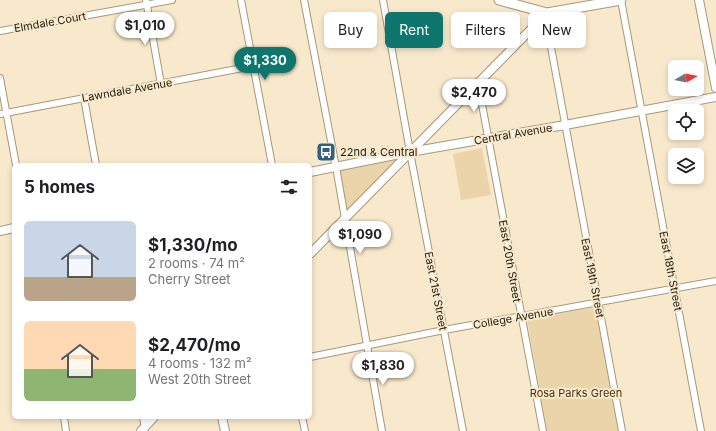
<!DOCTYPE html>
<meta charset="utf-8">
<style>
:root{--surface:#fff;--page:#f2f2f2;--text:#202124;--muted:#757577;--accent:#0f766e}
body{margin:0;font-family:Inter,sans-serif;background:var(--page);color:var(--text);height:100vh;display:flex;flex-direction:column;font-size:15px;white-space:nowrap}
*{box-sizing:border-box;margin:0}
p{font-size:13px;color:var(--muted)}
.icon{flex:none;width:22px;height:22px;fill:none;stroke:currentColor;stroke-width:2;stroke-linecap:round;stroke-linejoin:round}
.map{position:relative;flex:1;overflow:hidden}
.sheet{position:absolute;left:12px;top:163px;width:300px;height:256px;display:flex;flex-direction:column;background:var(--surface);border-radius:6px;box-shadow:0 2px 6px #0003}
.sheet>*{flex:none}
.banner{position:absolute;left:324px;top:12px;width:332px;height:36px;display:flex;gap:8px}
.needle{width:26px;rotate:80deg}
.buttons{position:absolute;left:668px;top:60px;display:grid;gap:8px}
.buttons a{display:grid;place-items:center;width:36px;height:36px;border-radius:6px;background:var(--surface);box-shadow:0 2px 6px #0003;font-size:20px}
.price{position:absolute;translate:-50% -34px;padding:0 9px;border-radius:14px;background:#fff;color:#222;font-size:13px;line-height:26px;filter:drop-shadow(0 1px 2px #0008)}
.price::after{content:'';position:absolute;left:50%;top:24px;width:12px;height:9px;margin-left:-6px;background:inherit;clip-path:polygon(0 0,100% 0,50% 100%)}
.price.current{background:var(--accent);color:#fff}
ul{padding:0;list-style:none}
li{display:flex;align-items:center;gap:12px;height:100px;padding:0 12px}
li span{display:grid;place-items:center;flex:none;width:112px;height:80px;border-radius:6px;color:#555}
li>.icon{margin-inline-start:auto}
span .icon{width:48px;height:48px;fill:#fffc;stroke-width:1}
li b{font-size:17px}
h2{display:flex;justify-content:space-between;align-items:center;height:48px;padding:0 12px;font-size:17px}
.tag{padding:0 14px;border-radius:6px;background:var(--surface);box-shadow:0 2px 6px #0003;font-size:14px;line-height:36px}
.tag.current{background:var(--accent);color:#fff}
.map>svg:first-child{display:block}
.green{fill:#ebd4a9}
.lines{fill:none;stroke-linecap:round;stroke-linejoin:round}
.street-casing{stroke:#a6987c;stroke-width:8}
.secondary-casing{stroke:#a6987c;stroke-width:10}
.primary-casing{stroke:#a6987c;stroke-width:11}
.street{stroke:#fff;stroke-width:6}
.secondary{stroke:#fff;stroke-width:8}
.primary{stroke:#fff;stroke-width:9}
.labels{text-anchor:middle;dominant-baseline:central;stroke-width:4;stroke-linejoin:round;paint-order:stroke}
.street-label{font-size:11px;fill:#1f1a0f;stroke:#f9e9cc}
.poi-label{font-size:11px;fill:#1f1a0f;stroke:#f9e9cc;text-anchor:start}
.park-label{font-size:11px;fill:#44330e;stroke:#f9e9cc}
</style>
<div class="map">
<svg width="716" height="431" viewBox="0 0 716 431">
<rect width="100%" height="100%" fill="#f9e9cc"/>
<g class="green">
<polygon points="482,148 491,195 461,200 453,154"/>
<polygon points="399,158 347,211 339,170"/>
<polygon points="595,307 619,431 547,431 527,319"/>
</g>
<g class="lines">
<g class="street-casing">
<g id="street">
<polyline points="146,0 161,84"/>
<polyline points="241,0 272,165"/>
<polyline points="304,0 336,167 382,431"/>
<polyline points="383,0 410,152 463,431"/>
<polyline points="621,0 701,431"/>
<polyline points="0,31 172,0"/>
<polyline points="548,31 622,431"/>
<polyline points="0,78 16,165"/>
<polyline points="478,83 543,431"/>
<polyline points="84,98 96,165"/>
<polyline points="0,114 253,66"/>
<polyline points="310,357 444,330 716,281"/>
<polyline points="64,417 66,431"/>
<polyline points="143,417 145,429"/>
<polyline points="302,417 305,431"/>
</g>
</g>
<g class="secondary-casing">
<g id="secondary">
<polyline points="699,0 716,88"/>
<polyline points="310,172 410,152 565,125 716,97"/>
<polyline points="0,231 14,228"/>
<polyline points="310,254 547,13"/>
<polyline points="222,417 225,431"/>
<polyline points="141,431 154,417"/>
</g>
</g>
<g class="primary-casing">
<polyline id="primary" points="499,0 547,13 621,0"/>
</g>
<use href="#street" class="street"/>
<use href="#secondary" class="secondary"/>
<use href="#primary" class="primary"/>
</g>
<defs>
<g id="bus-square" transform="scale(1)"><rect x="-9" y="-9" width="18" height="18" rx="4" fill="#2d617d" stroke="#f9e9cc"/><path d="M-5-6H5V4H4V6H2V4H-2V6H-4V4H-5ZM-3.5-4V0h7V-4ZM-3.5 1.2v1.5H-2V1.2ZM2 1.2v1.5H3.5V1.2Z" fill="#fff"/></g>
</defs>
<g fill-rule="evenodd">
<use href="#bus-square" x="326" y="152"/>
</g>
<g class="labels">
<g class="street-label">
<text transform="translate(50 22) rotate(-10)">Elmdale Court</text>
<text transform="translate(127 90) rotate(-10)">Lawndale Avenue</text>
<text transform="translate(513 134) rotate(-10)">Central Avenue</text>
<text transform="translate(510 261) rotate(80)">East 20th Street</text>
<text transform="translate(671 271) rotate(79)">East 18th Street</text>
<text transform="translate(593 278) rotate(79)">East 19th Street</text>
<text transform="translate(436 291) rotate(79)">East 21st Street</text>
<text transform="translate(513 318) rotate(-10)">College Avenue</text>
</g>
<g class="poi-label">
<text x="340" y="152">22nd &amp; Central</text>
</g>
<g class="park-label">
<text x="576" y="393">Rosa Parks Green</text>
</g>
</g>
</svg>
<div class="buttons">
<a><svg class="needle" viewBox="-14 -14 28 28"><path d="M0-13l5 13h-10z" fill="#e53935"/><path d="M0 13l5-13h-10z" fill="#757577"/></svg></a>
<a><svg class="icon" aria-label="locate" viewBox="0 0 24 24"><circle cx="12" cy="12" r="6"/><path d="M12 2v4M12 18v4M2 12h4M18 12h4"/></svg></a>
<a><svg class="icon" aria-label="layers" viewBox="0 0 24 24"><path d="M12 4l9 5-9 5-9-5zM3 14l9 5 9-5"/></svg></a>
</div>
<b class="price" style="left:145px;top:46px">$1,010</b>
<b class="price current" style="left:265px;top:81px">$1,330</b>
<b class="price" style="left:474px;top:113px">$2,470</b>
<b class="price" style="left:360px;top:255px">$1,090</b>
<b class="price" style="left:383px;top:386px">$1,830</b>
<div class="banner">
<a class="tag">Buy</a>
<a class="tag current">Rent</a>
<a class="tag">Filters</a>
<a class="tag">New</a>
</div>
<section class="sheet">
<h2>5 homes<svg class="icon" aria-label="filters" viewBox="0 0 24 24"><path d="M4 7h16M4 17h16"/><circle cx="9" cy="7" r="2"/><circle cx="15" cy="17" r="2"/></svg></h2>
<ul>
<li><span style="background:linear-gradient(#c9d6e8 70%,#b9a48a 0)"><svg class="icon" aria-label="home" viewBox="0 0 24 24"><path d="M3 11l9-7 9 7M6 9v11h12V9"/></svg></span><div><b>$1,330/mo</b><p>2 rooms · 74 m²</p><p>Cherry Street</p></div></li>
<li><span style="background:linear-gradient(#ffd9b3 60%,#8fb573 0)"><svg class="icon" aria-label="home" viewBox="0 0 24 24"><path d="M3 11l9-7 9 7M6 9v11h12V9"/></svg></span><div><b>$2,470/mo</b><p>4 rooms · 132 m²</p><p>West 20th Street</p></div></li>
</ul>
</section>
</div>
